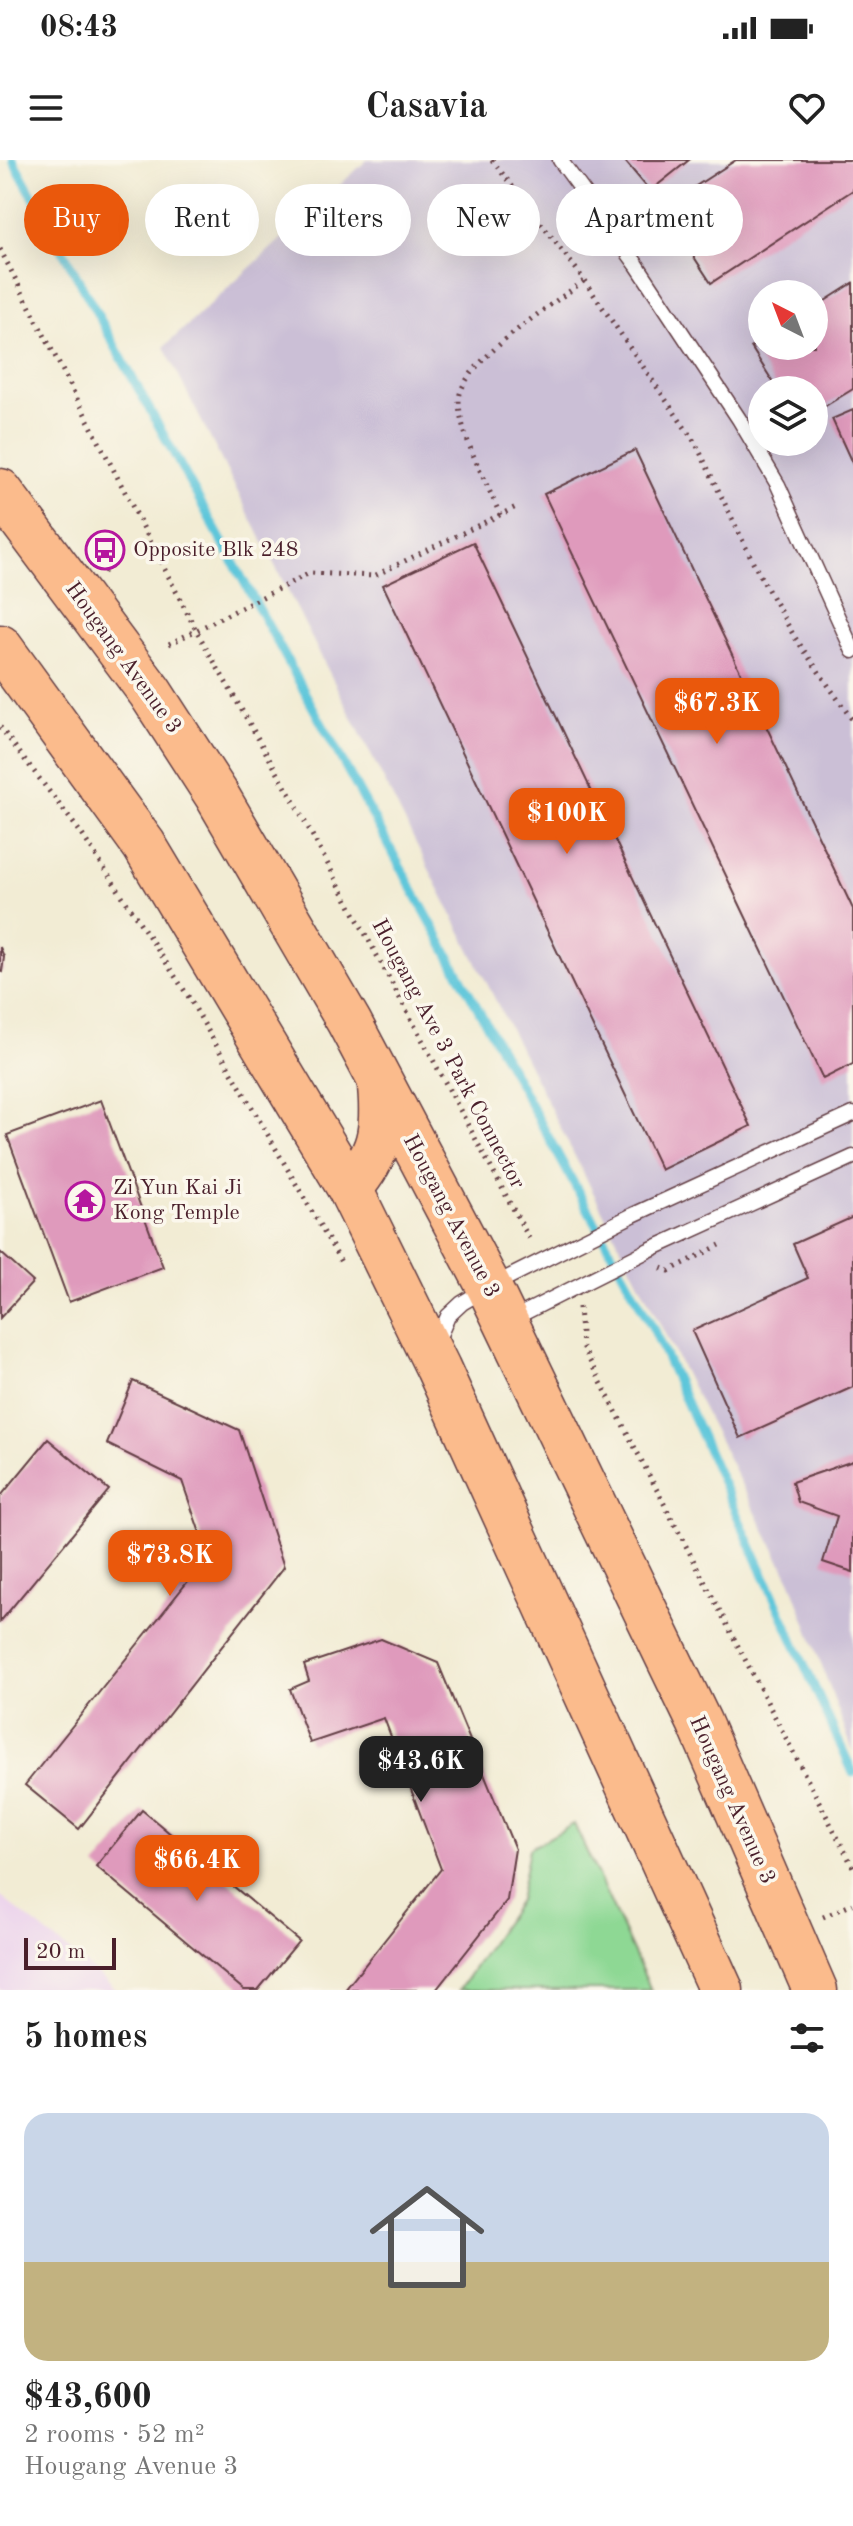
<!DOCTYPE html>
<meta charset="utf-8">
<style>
:root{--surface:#fff;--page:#f2f2f2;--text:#222;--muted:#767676;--line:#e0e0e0;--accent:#ea580c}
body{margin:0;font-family:"Old Standard TT",serif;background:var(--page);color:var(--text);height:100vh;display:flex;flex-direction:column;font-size:30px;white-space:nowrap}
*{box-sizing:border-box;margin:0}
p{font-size:26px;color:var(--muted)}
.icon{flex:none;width:44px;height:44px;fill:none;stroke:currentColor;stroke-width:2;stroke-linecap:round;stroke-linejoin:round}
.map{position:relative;height:1830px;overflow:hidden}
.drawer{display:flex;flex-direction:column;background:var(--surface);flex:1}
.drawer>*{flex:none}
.guide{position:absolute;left:24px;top:24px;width:806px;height:72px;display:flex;gap:16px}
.needle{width:52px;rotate:318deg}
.tools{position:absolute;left:748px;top:120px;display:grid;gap:16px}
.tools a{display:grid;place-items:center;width:80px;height:80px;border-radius:50%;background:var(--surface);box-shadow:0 8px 32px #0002;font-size:40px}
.scale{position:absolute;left:24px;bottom:20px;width:92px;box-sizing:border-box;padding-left:8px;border:4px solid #4a1f2b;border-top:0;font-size:22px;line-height:28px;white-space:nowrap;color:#4a1f2b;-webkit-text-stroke:6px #fbf7ec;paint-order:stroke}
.price{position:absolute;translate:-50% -68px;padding:0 18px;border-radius:16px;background:var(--accent);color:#fff;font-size:26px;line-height:52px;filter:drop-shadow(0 2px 4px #0008)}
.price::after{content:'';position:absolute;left:50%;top:48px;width:24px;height:18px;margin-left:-12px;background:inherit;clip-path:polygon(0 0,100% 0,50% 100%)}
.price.on{background:#222;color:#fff}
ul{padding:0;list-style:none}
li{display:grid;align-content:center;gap:16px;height:424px;padding:0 24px}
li+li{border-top:2px solid var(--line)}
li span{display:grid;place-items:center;height:248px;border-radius:24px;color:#555}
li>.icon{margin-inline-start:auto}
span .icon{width:144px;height:144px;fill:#fffc;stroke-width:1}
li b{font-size:34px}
h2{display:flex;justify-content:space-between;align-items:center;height:96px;padding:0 24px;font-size:34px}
.chip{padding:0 28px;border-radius:36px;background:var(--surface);box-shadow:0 8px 32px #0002;font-size:28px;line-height:72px}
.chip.on{background:var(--accent);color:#fff}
.status{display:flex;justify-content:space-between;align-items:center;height:56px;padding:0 40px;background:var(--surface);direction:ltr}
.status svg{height:22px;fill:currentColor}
header{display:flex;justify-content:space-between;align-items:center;height:104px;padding:0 24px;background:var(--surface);font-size:36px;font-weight:700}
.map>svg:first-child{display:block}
.built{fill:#ebd1ec}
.industrial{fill:#cbbfd6;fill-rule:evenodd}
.green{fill:#8ed894;stroke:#6c7c60;stroke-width:2}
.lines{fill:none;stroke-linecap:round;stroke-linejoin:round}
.stream{stroke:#5dc6da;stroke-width:9}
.building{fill:#df9abc}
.lane-casing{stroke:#633e44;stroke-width:17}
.highway-casing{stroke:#633e44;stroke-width:47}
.path{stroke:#633e44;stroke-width:5;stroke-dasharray:2 6;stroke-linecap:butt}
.lane{stroke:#fff;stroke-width:14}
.highway{stroke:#fbbb8c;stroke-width:44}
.labels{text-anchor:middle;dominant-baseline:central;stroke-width:7;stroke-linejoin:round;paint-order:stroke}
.poi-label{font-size:22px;fill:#4a1f2b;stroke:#fbf7ec;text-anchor:start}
.street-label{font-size:22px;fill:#4a1f2b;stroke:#fbf7ec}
</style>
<div class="status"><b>08:43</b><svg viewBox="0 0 49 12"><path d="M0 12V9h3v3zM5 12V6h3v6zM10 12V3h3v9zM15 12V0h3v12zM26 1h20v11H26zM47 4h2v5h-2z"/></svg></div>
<header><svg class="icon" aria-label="menu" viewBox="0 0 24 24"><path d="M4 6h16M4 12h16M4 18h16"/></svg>Casavia<svg class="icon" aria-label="heart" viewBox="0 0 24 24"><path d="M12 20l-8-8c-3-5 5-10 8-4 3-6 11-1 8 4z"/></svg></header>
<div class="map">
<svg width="853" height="1830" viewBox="0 0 853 1830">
<rect width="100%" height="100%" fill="#fbf7ec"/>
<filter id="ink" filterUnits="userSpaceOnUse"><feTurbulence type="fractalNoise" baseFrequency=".0125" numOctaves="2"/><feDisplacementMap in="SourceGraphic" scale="16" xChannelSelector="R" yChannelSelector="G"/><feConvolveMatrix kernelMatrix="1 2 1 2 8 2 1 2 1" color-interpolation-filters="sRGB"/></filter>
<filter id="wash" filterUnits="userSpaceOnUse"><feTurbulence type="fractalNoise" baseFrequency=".006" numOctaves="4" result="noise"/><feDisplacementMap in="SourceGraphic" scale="32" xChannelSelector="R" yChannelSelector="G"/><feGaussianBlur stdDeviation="1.8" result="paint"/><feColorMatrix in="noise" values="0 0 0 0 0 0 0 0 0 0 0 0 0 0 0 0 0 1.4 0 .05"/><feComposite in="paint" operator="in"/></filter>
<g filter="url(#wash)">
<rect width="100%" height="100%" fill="#f2ecd4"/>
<polygon class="built" points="0,1736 83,1802 116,1830 0,1830"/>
<path class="industrial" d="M367 0H853V1591L791 1422 164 187ZM762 134H814V186H762ZM762 230H814V282H762Z"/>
<polygon class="green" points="574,1664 651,1830 459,1830 519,1741 529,1689"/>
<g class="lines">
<polyline class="stream" points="13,0 653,1168 853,1613"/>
</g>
<g id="blocks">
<g class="building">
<polygon points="624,0 689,0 650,31"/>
<polygon points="736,0 853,0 853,30 711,123 662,48"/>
<polygon points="853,123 853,229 814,253 814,230 778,230 751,187 762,180 762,186 814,186 814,148"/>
<polygon points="853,250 853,305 832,259"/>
<polygon points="635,290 853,749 853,904 823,919 544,334"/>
<polygon points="473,382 751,966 661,1010 383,425"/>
<polygon points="0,787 4,797 2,812 0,811"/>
<polygon points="101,940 163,1107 69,1142 7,975"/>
<polygon points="853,1057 853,1227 740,1278 692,1171 808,1118 793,1084"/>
<polygon points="0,1092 33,1122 0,1158"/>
<polygon points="133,1221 239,1270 284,1407 79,1669 25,1625 208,1396 182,1321 107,1284"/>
<polygon points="48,1279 109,1330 0,1462 0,1337"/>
<polygon points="853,1301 853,1412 823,1402 837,1356 798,1342 792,1322"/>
<polygon points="381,1479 438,1503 515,1689 507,1740 436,1830 345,1830 441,1709 384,1558 310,1583 290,1529 309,1521 304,1505"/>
<polygon points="142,1650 299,1781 258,1830 244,1830 96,1706"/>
</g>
</g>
</g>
<g filter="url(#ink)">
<use href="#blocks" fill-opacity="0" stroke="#633e44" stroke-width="2"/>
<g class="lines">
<g class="lane-casing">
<g id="lane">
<polyline points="560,0 637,105 739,259 778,325 853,491"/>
<polyline points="510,1160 649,1090 853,997"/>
<polyline points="439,1184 439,1177 448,1156 462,1143 489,1127 633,1055 853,954"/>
</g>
</g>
<g class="highway-casing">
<g id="highway">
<polyline points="0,331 150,532 216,634 349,862 489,1127 699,1562 815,1830"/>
<polyline points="0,487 144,685 350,1029 438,1208 721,1830"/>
<path d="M350 1029C380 993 384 972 380 926"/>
</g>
</g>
<g class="path">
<polyline points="492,0 577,110 696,284 758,412 794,476 853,561"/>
<polyline points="0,89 196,470 296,645 531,1082"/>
<path d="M500 355C487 322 459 275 459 240 460 203 556 142 585 120"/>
<polyline points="103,412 116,403"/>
<polyline points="169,484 310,413 374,416 518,346"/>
<polyline points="0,567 81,673 188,836 341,1102"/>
<polyline points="661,1108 669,1111 720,1085"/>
<polyline points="579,1147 582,1186 853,1707"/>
<polyline points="823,1757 853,1744"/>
</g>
<use href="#lane" class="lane"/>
<use href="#highway" class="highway"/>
</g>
</g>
<defs>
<g id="bus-ring" transform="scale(2)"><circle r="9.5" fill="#fbf7ec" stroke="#b5179e" stroke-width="1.5"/><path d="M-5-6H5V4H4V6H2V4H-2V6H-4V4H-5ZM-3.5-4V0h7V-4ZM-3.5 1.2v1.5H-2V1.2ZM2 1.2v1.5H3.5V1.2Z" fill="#b5179e"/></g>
<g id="temple-ring" transform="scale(2)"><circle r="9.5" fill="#fbf7ec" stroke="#b5179e" stroke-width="1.5"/><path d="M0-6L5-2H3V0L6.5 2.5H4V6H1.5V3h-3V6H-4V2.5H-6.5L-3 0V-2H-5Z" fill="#b5179e"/></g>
</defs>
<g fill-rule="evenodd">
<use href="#bus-ring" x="105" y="390"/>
<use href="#temple-ring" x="85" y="1041"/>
</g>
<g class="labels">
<g class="poi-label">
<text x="133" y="390">Opposite Blk 248</text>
<text x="113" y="1028">Zi Yun Kai Ji<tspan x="113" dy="25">Kong Temple</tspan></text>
</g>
<g class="street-label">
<text transform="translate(123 498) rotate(54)">Hougang Avenue 3</text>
<text transform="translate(448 894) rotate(62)">Hougang Ave 3 Park Connector</text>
<text transform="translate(451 1056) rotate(62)">Hougang Avenue 3</text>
<text transform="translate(732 1640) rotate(66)">Hougang Avenue 3</text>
</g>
</g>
</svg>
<div class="tools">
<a><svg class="needle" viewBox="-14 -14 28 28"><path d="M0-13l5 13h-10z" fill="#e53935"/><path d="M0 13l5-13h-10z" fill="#767676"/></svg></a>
<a><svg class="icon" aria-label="layers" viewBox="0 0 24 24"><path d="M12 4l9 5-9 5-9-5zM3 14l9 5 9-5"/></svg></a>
</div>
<div class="scale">20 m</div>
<b class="price" style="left:717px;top:586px">$67.3K</b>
<b class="price" style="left:567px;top:696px">$100K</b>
<b class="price" style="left:170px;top:1438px">$73.8K</b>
<b class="price on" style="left:421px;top:1644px">$43.6K</b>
<b class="price" style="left:197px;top:1743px">$66.4K</b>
<div class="guide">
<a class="chip on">Buy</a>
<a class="chip">Rent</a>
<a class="chip">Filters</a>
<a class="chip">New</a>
<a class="chip">Apartment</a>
</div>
</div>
<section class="drawer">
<h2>5 homes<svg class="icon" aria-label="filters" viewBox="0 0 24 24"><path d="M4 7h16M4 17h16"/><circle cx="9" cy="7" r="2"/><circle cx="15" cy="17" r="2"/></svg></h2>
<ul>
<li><span style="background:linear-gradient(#c9d6e8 60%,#c2b280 0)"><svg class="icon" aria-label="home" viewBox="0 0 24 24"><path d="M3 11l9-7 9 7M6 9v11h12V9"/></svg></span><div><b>$43,600</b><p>2 rooms · 52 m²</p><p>Hougang Avenue 3</p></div></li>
</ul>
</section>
